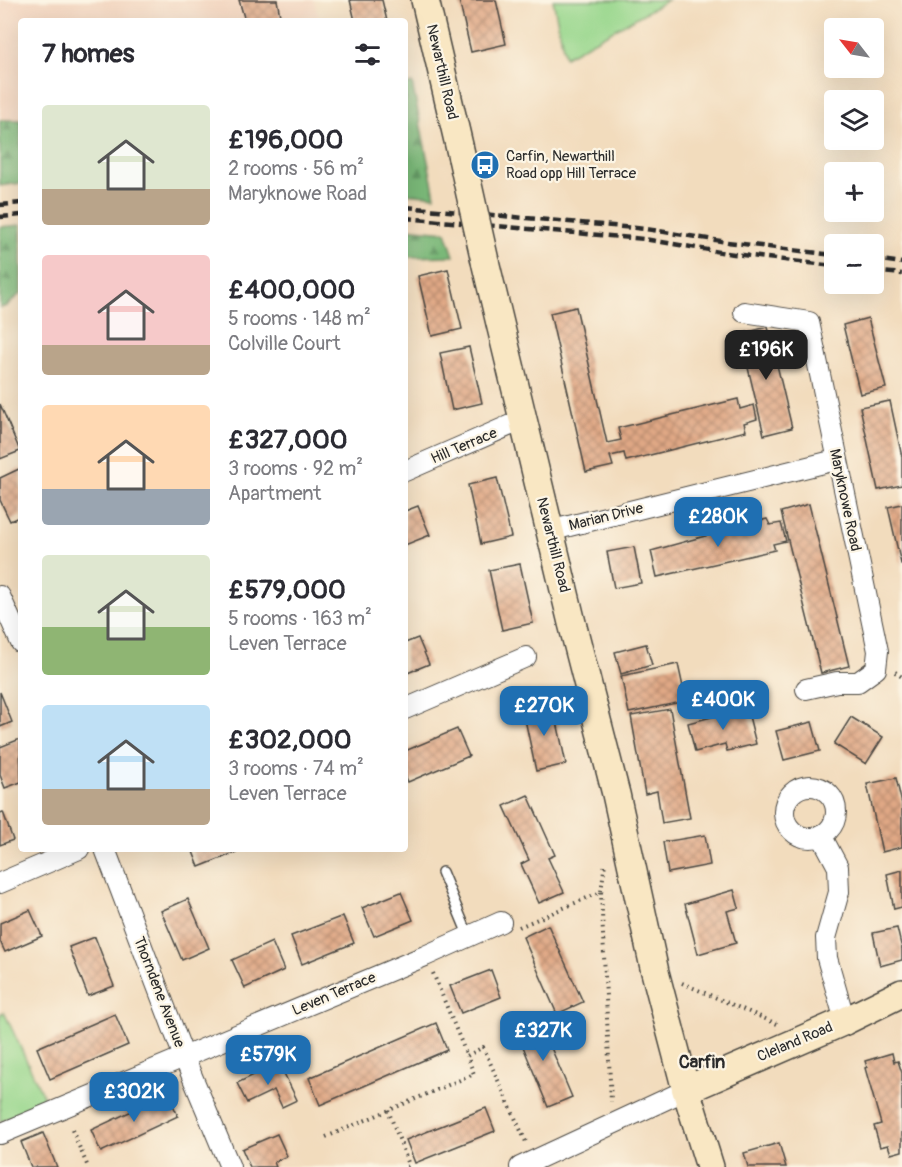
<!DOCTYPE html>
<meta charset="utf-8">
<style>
:root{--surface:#fff;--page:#f7f7f7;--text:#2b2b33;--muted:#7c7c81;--accent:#1f6fb2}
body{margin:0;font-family:Pangolin,sans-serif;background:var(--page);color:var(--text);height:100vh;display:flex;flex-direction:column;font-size:22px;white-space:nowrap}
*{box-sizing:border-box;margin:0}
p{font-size:20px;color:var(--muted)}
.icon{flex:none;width:33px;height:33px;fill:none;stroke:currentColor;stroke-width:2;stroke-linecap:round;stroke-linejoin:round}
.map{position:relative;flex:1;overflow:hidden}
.drawer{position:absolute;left:18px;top:18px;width:390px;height:834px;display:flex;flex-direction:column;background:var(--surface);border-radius:6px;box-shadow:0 6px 24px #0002}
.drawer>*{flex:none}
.needle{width:39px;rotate:301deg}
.buttons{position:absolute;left:824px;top:18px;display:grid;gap:12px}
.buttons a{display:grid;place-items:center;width:60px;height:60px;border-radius:6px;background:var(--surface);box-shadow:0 6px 24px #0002;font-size:30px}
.price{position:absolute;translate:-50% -51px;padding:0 14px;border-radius:12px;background:var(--accent);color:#fff;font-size:20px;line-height:39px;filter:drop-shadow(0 2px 3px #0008)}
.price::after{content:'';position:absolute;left:50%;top:36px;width:18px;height:14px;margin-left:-9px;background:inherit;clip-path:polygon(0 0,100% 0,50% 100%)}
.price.current{background:#222;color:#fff}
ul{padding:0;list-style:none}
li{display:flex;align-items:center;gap:18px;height:150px;padding:0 24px}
li span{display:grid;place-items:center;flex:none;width:168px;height:120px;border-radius:6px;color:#555}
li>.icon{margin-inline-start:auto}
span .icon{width:72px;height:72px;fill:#fffc;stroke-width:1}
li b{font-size:26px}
h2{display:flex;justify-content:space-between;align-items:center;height:72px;padding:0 24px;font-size:26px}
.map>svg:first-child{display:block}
.built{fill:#f3d4be}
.forest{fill:url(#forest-firs);stroke:#527252;stroke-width:1.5}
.park{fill:#99d78d;stroke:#62815c;stroke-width:1.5}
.building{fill:url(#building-cross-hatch)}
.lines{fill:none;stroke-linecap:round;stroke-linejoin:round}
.service-casing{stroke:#494641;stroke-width:12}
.minor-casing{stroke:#494641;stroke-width:22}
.secondary-casing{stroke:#494641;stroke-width:30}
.path{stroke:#494641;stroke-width:4;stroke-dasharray:1.5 4.5;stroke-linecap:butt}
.service{stroke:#fff;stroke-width:9}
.minor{stroke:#fff;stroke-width:20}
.secondary{stroke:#f9e7c3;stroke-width:27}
.rail{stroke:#2b2b2b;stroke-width:4.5;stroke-dasharray:9 4.5;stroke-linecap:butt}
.secondary-bridge-casing{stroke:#494641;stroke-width:30;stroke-linecap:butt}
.secondary-bridge{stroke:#f9e7c3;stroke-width:27}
.labels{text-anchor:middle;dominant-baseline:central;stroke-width:4.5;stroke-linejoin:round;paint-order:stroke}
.street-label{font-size:15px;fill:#2b2b2b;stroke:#fcf5e5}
.poi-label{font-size:15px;fill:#2b2b2b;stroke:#fcf5e5;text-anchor:start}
.quarter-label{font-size:18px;font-weight:bold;fill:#2b2b2b;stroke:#fcf5e5}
</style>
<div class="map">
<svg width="902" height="1167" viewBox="0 0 902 1167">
<defs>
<pattern id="forest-firs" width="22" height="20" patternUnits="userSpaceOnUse" patternTransform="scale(1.5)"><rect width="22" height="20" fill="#7ab878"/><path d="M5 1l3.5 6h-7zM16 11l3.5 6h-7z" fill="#649663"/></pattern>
<pattern id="building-cross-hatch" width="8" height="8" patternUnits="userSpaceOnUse" patternTransform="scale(1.5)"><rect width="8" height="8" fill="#e0a885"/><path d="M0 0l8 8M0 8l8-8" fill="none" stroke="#b6896d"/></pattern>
</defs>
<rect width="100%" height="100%" fill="#fcf5e5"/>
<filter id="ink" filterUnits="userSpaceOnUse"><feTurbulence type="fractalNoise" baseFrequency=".0167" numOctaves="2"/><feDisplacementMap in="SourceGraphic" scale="12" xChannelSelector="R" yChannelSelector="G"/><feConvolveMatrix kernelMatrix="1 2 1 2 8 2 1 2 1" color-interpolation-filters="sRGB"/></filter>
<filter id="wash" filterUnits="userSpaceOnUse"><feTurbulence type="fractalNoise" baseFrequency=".008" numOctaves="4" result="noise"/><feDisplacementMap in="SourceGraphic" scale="24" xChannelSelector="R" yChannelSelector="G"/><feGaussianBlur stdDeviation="1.35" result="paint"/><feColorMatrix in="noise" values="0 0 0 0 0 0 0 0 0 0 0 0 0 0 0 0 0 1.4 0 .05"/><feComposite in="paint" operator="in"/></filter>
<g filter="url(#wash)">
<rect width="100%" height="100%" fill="#f2dcbd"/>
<polygon class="built" points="0,0 314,0 319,21 21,21 21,120 0,120"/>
<g class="forest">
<polygon points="412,83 435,196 405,193 405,85"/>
<polygon points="0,120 21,120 21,183 0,186"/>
<polygon points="21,225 21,293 7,306 0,308 0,227"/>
<polygon points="405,228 446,232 454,256 405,257"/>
</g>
<g class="park">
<polygon points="553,0 668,0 565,57"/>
<polygon points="4,1012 46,1102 0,1122 0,1014"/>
</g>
<g id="blocks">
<g class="building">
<polygon points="239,0 277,0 281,21 245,21"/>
<polygon points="350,0 382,0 387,21 355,21"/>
<polygon points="459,0 496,0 506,44 471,52"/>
<polygon points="448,269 462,329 432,336 418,276"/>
<polygon points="576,307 607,443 621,440 618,428 738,399 740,409 754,405 757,419 744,423 746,431 626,461 624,453 610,456 613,466 586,472 550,313"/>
<polygon points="868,318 886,388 860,394 843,325"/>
<polygon points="768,327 792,428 764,435 740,334"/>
<polygon points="469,347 482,403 452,410 440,353"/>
<polygon points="890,401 902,457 902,485 878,490 860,407"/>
<polygon points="0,404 20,451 0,459"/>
<polygon points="21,468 21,516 10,521 0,500 0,478"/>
<polygon points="497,478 511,537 481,544 468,485"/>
<polygon points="809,504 849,666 821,673 781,512"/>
<polygon points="902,504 902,564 901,564 888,507"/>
<polygon points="418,506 430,535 405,545 405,511"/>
<polygon points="767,519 770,525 781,523 786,541 773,544 775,550 657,577 651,551"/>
<polygon points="634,547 641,583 614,588 607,552"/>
<polygon points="520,564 533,623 502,630 489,570"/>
<polygon points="418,638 429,664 405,674 405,643"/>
<polygon points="646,644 652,665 621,674 615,652"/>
<polygon points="678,664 686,701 629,713 621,676"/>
<polygon points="0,692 12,722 0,727"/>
<polygon points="553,703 566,764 536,771 523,710"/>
<polygon points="747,708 756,744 727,751 725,744 695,752 688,723"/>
<polygon points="670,709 690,818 662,823 657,791 645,794 631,716"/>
<polygon points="851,717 883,737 866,764 834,744"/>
<polygon points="812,722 820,751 784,760 776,731"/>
<polygon points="457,729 469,756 408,782 405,775 405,751"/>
<polygon points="20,739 21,782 5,788 0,775 0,747"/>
<polygon points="896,778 902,804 902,847 882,852 867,784"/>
<polygon points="528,795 555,855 548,858 564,892 539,903 521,864 529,860 504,806"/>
<polygon points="3,812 13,840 0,845 0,813"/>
<polygon points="705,835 710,865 668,873 663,842"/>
<polygon points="192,849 238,849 239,851 199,867"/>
<polygon points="902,870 902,907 894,909 887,874"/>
<polygon points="734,890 739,908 727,911 736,943 698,954 685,904"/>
<polygon points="401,892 413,920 374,936 362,908"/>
<polygon points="188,899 209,948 182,960 161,911"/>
<polygon points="30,910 42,936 5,952 0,941 0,923"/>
<polygon points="343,916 354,943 302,964 291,936"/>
<polygon points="548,925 583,1002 557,1014 523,937"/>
<polygon points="897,928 902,949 902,960 880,966 873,933"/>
<polygon points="95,937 114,986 88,996 69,947"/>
<polygon points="272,942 284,970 245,988 232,960"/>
<polygon points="491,970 501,997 461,1013 450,986"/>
<polygon points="115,1014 128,1045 50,1079 37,1048"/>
<polygon points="538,1017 572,1097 548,1107 515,1027"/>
<polygon points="436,1023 447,1050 320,1105 309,1078"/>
<polygon points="892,1053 894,1062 898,1061 902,1073 902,1151 891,1154 888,1145 880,1147 874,1126 881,1124 865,1068 867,1067 865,1061"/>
<polygon points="279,1063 297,1100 282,1107 274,1090 247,1103 237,1083"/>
<polygon points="168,1094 178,1116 101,1152 91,1130"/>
<polygon points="486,1108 495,1131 415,1163 406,1140"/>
<polygon points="43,1133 57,1167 31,1167 21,1142"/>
<polygon points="277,1134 287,1156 274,1162 276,1167 250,1167 242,1149"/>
<polygon points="779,1143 786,1167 748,1167 744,1153"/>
</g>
</g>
</g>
<g filter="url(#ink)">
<use href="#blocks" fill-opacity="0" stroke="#494641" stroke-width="1.5"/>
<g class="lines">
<g class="service-casing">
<polyline id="service" points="442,872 469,937"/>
</g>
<g class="minor-casing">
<g id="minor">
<polyline points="744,312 809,322 878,651 876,669 858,682 837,682 806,689"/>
<polyline points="405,471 522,420"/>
<polyline points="549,531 836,460"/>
<polyline points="0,596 21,643"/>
<polyline points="405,709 526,657"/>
<circle cx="810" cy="812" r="26"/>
<polyline points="821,835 838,867 839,892 826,938 827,958 845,1021"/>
<polyline points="105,849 184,1057 230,1167"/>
<polyline points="0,883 79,849"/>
<polyline points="0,1134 425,956 501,922"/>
<polyline points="520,1167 686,1090"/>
</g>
</g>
<g class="secondary-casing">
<g id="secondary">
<polyline points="425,0 462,158"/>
<polyline points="485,261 572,623 616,794 655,972 686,1090 710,1167"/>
<polyline points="686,1090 845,1021 902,993"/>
</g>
</g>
<g class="path">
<polyline points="895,672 902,677"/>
<polyline points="601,892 611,1102"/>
<polyline points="519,927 601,892 605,863"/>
<polyline points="433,973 467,1056 483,1047 526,1142"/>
<polyline points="682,983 777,1024"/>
<polyline points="388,1110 409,1165 406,1167"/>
<polyline points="72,1130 88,1167"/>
<polyline points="326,1137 474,1074 467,1056"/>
</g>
<use href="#service" class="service"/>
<use href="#minor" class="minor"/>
<use href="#secondary" class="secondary"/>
<g class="rail">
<polyline points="0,205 21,203"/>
<polyline points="405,207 646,229 727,242 834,255"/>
<polyline points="0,217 21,215"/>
<polyline points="405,218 644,239 726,253 834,266"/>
<polyline points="873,259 902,263"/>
<polyline points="873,271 902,274"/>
</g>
<g class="secondary-bridge-casing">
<polyline id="secondary-bridge" points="462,158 485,261"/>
</g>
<use href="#secondary-bridge" class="secondary-bridge"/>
</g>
</g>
<defs>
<g id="bus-disc" transform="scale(1.5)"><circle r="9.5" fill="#1f6fb2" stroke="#fcf5e5"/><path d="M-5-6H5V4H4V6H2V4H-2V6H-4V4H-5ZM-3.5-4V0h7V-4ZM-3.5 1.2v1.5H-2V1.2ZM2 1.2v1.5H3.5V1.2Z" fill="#fff"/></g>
</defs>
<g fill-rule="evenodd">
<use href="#bus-disc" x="485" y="165"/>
</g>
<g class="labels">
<g class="street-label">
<text transform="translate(442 72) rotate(77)">Newarthill Road</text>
<text transform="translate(464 446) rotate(-23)">Hill Terrace</text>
<text transform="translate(845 500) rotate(78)">Maryknowe Road</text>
<text transform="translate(606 517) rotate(-14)">Marian Drive</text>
<text transform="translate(553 545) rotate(76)">Newarthill Road</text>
<text transform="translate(159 992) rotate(69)">Thorndene Avenue</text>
<text transform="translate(334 994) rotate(-23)">Leven Terrace</text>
<text transform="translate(795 1042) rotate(-23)">Cleland Road</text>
</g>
<g class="poi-label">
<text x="506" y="156">Carfin, Newarthill<tspan x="506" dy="17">Road opp Hill Terrace</tspan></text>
</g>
<g class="quarter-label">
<text x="702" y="1062">Carfin</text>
</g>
</g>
</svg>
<div class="buttons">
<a><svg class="needle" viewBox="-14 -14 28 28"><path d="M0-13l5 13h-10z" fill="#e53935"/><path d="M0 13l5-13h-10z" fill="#7c7c81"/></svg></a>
<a><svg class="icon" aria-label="layers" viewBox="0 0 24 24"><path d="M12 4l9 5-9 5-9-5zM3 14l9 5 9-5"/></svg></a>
<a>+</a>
<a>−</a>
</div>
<b class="price current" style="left:766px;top:381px">£196K</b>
<b class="price" style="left:718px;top:548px">£280K</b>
<b class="price" style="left:723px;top:731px">£400K</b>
<b class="price" style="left:544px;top:737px">£270K</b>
<b class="price" style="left:543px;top:1062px">£327K</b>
<b class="price" style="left:268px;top:1086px">£579K</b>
<b class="price" style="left:134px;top:1123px">£302K</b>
<section class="drawer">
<h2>7 homes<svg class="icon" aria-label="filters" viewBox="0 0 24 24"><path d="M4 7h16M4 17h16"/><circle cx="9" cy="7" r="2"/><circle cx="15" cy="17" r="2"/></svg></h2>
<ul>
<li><span style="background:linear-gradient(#dfe7d0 70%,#b9a48a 0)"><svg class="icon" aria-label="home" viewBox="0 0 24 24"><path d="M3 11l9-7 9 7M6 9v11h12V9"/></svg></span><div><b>£196,000</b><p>2 rooms · 56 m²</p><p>Maryknowe Road</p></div></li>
<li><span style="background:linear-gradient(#f6c9c9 75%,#b9a48a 0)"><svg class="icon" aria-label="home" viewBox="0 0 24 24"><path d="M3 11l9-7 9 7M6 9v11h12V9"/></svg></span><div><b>£400,000</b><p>5 rooms · 148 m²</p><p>Colville Court</p></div></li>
<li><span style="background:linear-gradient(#ffd9b3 70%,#9aa5b1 0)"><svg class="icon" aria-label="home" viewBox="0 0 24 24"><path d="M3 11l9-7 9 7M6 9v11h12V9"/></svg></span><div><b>£327,000</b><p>3 rooms · 92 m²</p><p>Apartment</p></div></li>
<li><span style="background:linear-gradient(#dfe7d0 60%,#8fb573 0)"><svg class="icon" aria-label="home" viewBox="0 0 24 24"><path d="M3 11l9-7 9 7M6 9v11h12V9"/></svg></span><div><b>£579,000</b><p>5 rooms · 163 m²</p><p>Leven Terrace</p></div></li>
<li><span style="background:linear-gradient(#bfe0f5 70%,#b9a48a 0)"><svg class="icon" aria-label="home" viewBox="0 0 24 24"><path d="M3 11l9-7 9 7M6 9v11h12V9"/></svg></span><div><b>£302,000</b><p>3 rooms · 74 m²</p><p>Leven Terrace</p></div></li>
</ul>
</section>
</div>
